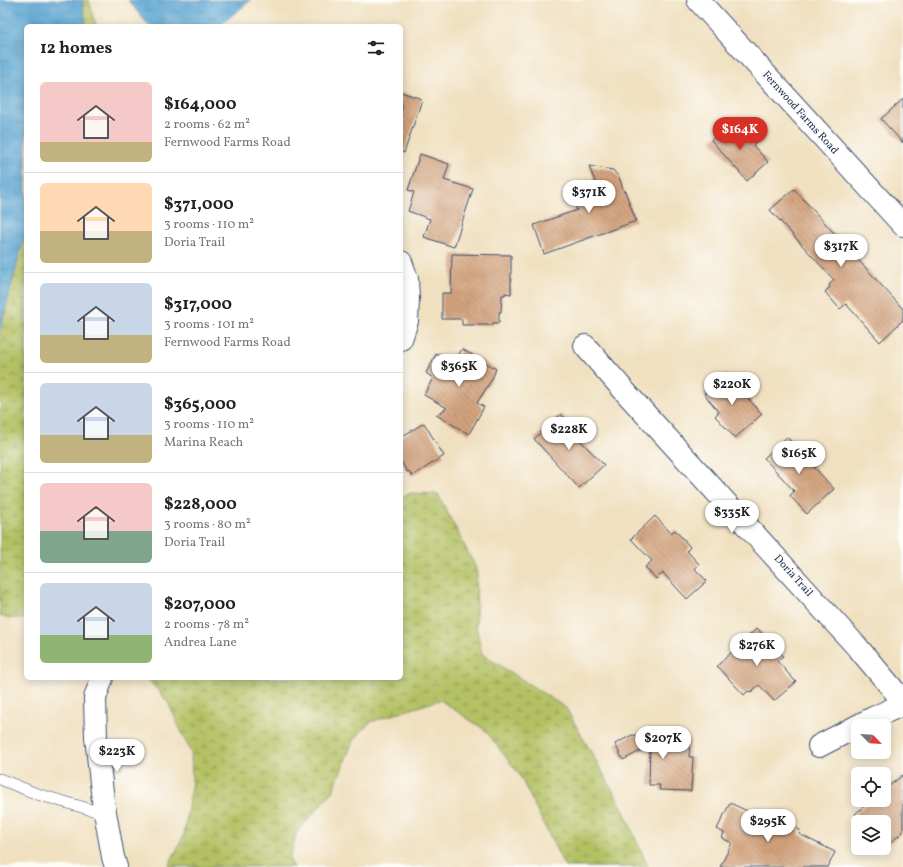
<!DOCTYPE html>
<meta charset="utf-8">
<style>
:root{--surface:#fff;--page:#f2f2f2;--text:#222;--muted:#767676;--line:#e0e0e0;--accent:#d93025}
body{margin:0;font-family:Vollkorn,serif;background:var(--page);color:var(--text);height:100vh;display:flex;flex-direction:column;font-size:15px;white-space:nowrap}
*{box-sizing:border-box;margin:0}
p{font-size:13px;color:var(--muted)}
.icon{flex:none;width:22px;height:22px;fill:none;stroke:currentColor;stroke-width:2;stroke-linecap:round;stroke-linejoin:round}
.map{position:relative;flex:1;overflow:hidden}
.drawer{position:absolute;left:24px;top:24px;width:379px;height:656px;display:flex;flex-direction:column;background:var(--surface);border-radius:6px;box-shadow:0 2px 10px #0003}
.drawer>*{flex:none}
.needle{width:26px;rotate:114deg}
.fabs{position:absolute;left:851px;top:719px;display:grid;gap:8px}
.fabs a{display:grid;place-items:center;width:40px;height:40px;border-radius:6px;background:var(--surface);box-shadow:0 2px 10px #0003;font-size:20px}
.price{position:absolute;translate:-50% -34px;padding:0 9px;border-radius:14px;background:#fff;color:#222;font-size:13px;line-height:26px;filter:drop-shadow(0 1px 2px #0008)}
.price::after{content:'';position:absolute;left:50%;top:24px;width:12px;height:9px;margin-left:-6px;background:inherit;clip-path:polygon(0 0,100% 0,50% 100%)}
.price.on{background:var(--accent);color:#fff}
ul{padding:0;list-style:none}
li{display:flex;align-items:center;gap:12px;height:100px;padding:0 16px}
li+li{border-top:1px solid var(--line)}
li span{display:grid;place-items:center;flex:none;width:112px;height:80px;border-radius:6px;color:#555}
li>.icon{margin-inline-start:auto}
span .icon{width:48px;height:48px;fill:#fffc;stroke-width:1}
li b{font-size:17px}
h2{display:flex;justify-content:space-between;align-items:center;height:48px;padding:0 16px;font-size:17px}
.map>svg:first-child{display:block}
.wetland{fill:url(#wetland-marsh);stroke:#687860}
.water{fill:url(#water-ripples);stroke:#396997}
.building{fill:url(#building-back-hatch)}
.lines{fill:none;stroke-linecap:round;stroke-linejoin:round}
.lane-casing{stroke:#3b4a6d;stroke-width:12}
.street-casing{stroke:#3b4a6d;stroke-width:24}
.secondary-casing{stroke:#3b4a6d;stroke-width:24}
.lane{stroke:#fff;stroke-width:11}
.street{stroke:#fff;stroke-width:22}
.secondary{stroke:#fff;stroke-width:22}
.labels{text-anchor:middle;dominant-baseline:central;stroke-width:3.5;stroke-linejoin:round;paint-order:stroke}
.street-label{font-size:11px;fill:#1b2f5e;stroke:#fdfcf7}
</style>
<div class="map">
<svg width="903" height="867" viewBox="0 0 903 867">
<defs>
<pattern id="wetland-marsh" width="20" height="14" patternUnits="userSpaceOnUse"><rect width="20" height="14" fill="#b4c163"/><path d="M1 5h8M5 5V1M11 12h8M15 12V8" fill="none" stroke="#929d55"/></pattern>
<pattern id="water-ripples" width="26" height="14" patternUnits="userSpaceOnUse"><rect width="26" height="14" fill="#57a3d0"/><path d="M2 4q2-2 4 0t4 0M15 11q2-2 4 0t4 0" fill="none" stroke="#4785ac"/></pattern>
<pattern id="building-back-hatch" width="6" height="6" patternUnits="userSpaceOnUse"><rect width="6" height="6" fill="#d3a37d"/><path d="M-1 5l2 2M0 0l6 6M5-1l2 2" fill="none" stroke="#aa856a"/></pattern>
</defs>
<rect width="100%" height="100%" fill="#fdfcf7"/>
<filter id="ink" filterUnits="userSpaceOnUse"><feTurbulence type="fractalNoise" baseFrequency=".025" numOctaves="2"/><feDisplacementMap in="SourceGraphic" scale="8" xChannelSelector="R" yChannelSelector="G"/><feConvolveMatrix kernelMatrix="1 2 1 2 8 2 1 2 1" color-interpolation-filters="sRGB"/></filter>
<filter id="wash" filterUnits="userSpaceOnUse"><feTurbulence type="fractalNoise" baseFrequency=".012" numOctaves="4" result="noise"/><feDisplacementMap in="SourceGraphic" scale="16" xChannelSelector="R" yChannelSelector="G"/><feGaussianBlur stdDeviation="0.9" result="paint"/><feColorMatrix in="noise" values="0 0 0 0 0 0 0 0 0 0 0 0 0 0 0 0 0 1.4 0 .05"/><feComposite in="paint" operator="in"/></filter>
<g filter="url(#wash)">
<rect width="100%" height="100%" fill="#f0e0c0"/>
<g class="wetland">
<polygon points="82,0 89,0 96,26 86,26"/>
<polygon points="26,239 26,619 9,618 0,616 0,330 22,244"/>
<polygon points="410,493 438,494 477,570 476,626 482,654 566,708 622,807 648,867 565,867 519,774 485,730 440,700 370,722 353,741 333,791 297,832 289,859 294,867 168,867 184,835 192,780 191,753 168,702 147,678 401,678 401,497"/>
</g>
<g class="water">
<polygon points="0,0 82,0 86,26 26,26 26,239 22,244 0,330"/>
<polygon points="128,0 251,0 219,26 149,26"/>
</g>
<g id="blocks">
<g class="building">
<polygon points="401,92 419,98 419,99 422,100 404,153 401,152"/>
<polygon points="903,99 903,143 881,119"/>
<polygon points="731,122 740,131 743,128 756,142 753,145 768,162 747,181 711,140"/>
<polygon points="420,154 449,164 444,180 473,189 454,247 424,237 430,219 408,211 414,192 408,190"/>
<polygon points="589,166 613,170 619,177 624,192 625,191 636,221 544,254 534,225 577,210 574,202 599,192"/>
<polygon points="794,189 903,309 903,320 880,342 846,304 840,309 825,292 830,287 829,285 834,280 770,210"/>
<polygon points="452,254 511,255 511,294 505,293 505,295 502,295 501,312 499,312 499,323 493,323 493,325 462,325 462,319 442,319 442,293 451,293"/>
<polygon points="462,349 496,369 492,379 477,403 484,407 469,434 436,415 447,408 424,395 433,378 426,373 436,354 454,364"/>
<polygon points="726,374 762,414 735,438 715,416 719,412 704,394"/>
<polygon points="561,414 576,430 573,433 604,465 579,488 534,439"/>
<polygon points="424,423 444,456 412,476 409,471 407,472 401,461 401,437"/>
<polygon points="787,437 834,489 807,514 790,496 794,491 764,458"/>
<polygon points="655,516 671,533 675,530 690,547 687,551 699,564 695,569 707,581 687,599 663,573 656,579 645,567 652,561 631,539"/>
<polygon points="757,628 783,656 777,661 796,682 774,701 759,685 751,692 748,691 744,695 717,666"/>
<polygon points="632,735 654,736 690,738 689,757 693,757 691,791 659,790 660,785 649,785 650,746 623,760 615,744"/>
<polygon points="903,775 903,832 884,848 884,822 862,822 855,814 872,800 884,800 884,790"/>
<polygon points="730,803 767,820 769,815 800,830 799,834 835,852 828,867 720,867 732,843 722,838 724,833 717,829"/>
</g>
</g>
</g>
<g filter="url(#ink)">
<use href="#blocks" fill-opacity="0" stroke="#3b4a6d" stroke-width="1"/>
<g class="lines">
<g class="lane-casing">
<polyline id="lane" points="0,779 37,794 106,814"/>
</g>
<g class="street-casing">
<g id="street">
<polyline points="401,262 407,279 408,299 407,321 401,339"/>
<polyline points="585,346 628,395 859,649 903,701"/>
<polyline points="102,678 95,698 96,737 103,801 113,857 116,867"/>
<polyline points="819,746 873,718 903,704"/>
</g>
</g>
<g class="secondary-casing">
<polyline id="secondary" points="698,0 903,225"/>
</g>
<use href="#lane" class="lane"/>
<use href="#street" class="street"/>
<use href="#secondary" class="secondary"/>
</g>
</g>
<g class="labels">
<g class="street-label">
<text transform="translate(800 113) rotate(48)">Fernwood Farms Road</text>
<text transform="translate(793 576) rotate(48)">Doria Trail</text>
</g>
</g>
</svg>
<div class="fabs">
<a><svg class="needle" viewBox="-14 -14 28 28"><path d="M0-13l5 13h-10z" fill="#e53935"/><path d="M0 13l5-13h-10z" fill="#767676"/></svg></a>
<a><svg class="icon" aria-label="locate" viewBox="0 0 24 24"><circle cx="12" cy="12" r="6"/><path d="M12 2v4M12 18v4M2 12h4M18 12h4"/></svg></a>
<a><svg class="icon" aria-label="layers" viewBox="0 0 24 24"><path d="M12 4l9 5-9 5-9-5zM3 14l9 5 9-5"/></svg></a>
</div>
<b class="price on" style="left:740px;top:151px">$164K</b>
<b class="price" style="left:589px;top:214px">$371K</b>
<b class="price" style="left:841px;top:268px">$317K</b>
<b class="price" style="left:459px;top:388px">$365K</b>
<b class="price" style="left:732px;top:406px">$220K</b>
<b class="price" style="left:569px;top:451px">$228K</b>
<b class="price" style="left:799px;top:475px">$165K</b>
<b class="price" style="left:732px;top:534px">$335K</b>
<b class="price" style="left:757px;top:667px">$276K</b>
<b class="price" style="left:663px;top:760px">$207K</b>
<b class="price" style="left:117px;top:773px">$223K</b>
<b class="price" style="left:768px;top:843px">$295K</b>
<section class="drawer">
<h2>12 homes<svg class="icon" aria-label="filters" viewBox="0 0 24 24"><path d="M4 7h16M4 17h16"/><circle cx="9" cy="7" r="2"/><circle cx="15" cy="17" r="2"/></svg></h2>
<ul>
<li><span style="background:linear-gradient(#f6c9c9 75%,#c2b280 0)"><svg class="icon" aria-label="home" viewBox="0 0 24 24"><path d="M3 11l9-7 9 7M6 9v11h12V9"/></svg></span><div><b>$164,000</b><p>2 rooms · 62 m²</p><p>Fernwood Farms Road</p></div></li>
<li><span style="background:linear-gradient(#ffd9b3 60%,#c2b280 0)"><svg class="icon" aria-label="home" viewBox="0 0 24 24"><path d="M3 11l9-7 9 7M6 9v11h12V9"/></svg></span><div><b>$371,000</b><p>3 rooms · 110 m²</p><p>Doria Trail</p></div></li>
<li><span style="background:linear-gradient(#c9d6e8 65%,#c2b280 0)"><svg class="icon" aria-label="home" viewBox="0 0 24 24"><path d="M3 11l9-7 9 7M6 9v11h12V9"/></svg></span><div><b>$317,000</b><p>3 rooms · 101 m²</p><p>Fernwood Farms Road</p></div></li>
<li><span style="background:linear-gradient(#c9d6e8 65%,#c2b280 0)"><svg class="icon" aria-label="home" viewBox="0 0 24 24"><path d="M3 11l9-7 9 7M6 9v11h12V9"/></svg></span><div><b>$365,000</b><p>3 rooms · 110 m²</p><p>Marina Reach</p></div></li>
<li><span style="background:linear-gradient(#f6c9c9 60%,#7fa58c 0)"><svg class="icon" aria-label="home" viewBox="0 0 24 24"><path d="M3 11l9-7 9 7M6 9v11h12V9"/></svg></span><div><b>$228,000</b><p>3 rooms · 80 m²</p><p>Doria Trail</p></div></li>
<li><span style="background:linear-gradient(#c9d6e8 65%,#8fb573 0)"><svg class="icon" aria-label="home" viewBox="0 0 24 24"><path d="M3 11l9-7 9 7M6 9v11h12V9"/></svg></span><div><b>$207,000</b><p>2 rooms · 78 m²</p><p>Andrea Lane</p></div></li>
</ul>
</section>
</div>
